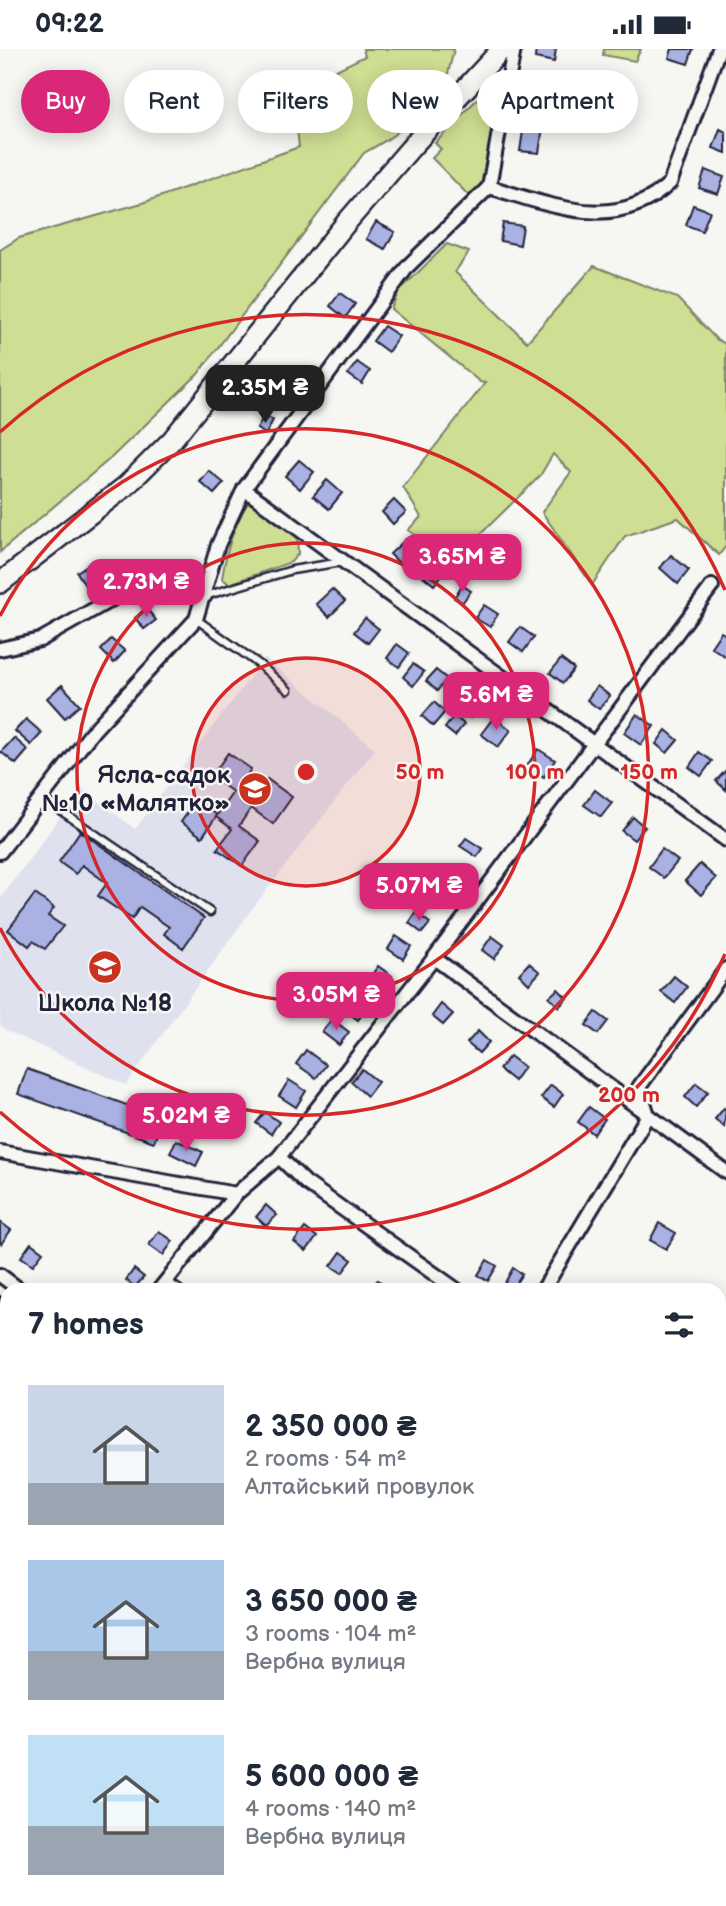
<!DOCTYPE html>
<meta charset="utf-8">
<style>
:root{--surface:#fff;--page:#f2f2f3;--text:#1f2937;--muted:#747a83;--accent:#db2777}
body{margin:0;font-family:"Balsamiq Sans",sans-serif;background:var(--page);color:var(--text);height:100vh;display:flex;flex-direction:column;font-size:26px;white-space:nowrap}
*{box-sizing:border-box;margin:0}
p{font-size:23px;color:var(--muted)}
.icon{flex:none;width:38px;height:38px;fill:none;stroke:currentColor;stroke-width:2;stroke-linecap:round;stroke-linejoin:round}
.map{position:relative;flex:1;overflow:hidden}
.details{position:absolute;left:0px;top:1234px;width:726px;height:625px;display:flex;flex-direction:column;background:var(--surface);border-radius:21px 21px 0 0;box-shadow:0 4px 18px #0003}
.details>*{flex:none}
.hud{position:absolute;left:21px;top:21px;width:684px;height:63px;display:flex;gap:14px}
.price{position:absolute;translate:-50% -60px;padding:0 16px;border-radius:14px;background:var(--accent);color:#fff;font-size:23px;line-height:46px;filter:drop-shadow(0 2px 4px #0008)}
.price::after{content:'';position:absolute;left:50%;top:42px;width:21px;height:16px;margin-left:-10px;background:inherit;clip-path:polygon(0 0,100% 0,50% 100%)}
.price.current{background:#222;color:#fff}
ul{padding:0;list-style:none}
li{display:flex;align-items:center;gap:21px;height:175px;padding:0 28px}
li span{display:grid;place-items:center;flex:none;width:196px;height:140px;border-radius:0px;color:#555}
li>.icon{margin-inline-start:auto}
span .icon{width:84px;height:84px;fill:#fffc;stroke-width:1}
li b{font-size:30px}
h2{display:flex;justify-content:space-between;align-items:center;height:84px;padding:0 28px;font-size:30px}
.chip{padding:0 24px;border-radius:32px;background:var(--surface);box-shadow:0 4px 18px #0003;font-size:24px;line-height:63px}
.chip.current{background:var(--accent);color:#fff}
.status{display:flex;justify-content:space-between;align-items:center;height:49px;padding:0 35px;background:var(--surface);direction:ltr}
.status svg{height:19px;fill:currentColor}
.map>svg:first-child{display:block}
.built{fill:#dfe2ee}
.green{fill:#cede92;stroke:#788066;stroke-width:2}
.building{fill:#a9b2e3;stroke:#22223b;stroke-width:2}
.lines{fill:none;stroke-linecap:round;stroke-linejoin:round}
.lane-casing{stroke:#22223b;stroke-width:11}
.street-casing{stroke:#22223b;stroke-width:18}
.primary-casing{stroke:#22223b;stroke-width:24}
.lane{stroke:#f6f6f2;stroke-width:6}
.street{stroke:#f6f6f2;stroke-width:12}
.primary{stroke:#f6f6f2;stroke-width:19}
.ring{fill:none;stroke:#d62828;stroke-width:3.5}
.labels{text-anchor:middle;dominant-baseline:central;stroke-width:5;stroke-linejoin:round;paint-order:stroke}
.poi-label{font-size:24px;font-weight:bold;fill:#22223b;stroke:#f6f6f2;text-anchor:end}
.centre{fill:#d62828;stroke:#f6f6f2;stroke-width:3.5}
.ring-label{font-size:21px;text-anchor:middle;font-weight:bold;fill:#d62828;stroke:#f6f6f2;stroke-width:5;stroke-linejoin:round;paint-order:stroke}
</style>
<div class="status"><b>09:22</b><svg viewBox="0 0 49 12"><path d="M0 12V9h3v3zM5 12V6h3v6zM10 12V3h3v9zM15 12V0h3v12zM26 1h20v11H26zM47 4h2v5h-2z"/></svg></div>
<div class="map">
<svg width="726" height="1857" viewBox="0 0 726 1857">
<rect width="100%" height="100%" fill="#f6f6f2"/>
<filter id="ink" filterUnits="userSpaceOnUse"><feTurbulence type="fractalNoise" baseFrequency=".0143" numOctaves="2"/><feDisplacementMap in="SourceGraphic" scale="14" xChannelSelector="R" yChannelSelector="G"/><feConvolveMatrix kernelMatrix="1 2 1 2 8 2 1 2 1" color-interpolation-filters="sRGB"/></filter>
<g filter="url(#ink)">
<polygon class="built" points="265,609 375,700 252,860 126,1036 7,982 0,976 0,850 81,739 135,780"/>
<g class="green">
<path d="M363 0H454L445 37 426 35C418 74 396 86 364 104L198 325 112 408 0 503V201L19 189 142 154 299 98 293 42 365 7Z"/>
<polygon points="604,0 641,0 635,12 603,6"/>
<polygon points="488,42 496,49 483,138 472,150 432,109 441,100 435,94 484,43"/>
<polygon points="447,195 469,203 455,223 527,293 594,217 677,249 716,290 726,295 726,497 719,506 678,469 625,487 592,536 542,463 571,423 553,405 540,427 453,512 408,481 421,468 403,438 485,334 480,333 391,260 398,243"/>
<path d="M250 452 297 483 298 505 291 513 229 535 222 529C226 505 234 470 250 452Z"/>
<polygon points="726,1743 726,1857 640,1857 644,1852 719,1852 719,1750"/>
<polygon points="482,1852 527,1852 525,1857 480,1857"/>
</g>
<g class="building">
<polygon points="536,0 556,0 554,13 535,9"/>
<polygon points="672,0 693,0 688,15 669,9"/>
<polygon points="527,52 547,54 543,78 524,75"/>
<polygon points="524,75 543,78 539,104 520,102"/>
<polygon points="720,80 726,83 726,104 713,99"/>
<polygon points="705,121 724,128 718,145 699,139"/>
<polygon points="693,156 710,162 702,182 686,176"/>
<polygon points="376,173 395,183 385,200 366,190"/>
<polygon points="503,174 523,177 520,196 500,192"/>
<polygon points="340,244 355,255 345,269 330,257"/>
<polygon points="384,277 399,287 388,303 373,292"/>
<polygon points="357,313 370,322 362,335 348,325"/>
<polygon points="264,366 273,371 266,385 257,380"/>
<polygon points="299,411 314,423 300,440 285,427"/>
<polygon points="209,422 224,434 214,445 200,433"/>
<polygon points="327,431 342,444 329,460 313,447"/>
<polygon points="394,451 406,463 393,475 382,463"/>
<polygon points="406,490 419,504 404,519 390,505"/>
<polygon points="671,506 689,521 678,535 660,519"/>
<polygon points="434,513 445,522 434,536 423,527"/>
<polygon points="89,515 98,530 86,538 77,523"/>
<polygon points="462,536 471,542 462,554 454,549"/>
<polygon points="332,540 345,552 329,568 316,555"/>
<polygon points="484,556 498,565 490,578 475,569"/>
<polygon points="147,560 156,571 144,580 135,569"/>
<polygon points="365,569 379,580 368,594 354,583"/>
<polygon points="520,578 534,588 523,603 509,593"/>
<polygon points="721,583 726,586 726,608 711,598"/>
<polygon points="111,590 125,602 114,614 101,601"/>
<polygon points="397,595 409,604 399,618 387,609"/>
<polygon points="561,610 574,620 563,634 550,624"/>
<polygon points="413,615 424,623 413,637 403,628"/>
<polygon points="436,621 447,630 437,642 426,632"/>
<polygon points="62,636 80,656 65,669 47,649"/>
<polygon points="597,637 610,647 599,660 587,651"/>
<polygon points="472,650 481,657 470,669 462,661"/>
<polygon points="434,653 445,663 433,677 422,667"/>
<polygon points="637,665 654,677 641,696 624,684"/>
<polygon points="454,667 464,675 455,687 445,679"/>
<polygon points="494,668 511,681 498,698 481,685"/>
<polygon points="26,670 42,684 31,696 15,682"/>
<polygon points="666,681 678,691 667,704 656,695"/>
<polygon points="14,689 28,701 16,715 1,703"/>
<polygon points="538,700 555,711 544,728 527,717"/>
<polygon points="699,703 712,712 701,727 689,718"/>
<polygon points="228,704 251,720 238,740 252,750 267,730 292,748 273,775 251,759 239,777 260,792 242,817 217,800 232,780 216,768 202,788 181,773 197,751 217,766 233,743 211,728"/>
<polygon points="726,721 726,741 716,732"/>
<polygon points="595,741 612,754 601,768 584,756"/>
<polygon points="633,768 645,778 634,791 622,782"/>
<polygon points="80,782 204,869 183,899 164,885 169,878 140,858 132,870 98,847 107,834 82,816 76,825 59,813"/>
<polygon points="466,789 483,800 477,808 460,797"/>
<polygon points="662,800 678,812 664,829 649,818"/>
<polygon points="700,815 716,829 701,846 685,832"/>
<polygon points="435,834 452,845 445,856 428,845"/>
<polygon points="35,845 54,859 48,867 63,877 45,900 33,892 29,897 8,881"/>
<polygon points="416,864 430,874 422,884 409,874"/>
<polygon points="396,887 411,897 403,910 388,900"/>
<polygon points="492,887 504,896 494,910 482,901"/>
<polygon points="529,914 540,923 529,935 519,925"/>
<polygon points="378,917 392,927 383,940 369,930"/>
<polygon points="674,927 687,938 675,954 661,943"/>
<polygon points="558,940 567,949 559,958 549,948"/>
<polygon points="356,941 371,954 358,971 342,959"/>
<polygon points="441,955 453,965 443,976 432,967"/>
<polygon points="596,963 608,972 598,985 586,976"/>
<polygon points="332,970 349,983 339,996 322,983"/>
<polygon points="478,982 489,993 479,1004 467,994"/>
<polygon points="306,1001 326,1016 316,1029 296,1015"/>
<polygon points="510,1007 524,1018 514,1032 499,1020"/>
<polygon points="27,1020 163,1069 154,1093 18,1045"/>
<polygon points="362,1020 378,1033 367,1047 351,1033"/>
<polygon points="289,1031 306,1042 296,1058 279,1047"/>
<polygon points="696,1034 708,1043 696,1058 685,1048"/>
<polygon points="551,1036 563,1045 554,1058 541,1049"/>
<polygon points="589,1058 605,1070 594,1085 578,1073"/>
<polygon points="724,1059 726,1061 724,1078 715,1070"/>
<polygon points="265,1063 279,1073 271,1085 256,1074"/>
<polygon points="176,1091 203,1103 196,1117 170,1104"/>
<polygon points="266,1156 277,1166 266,1177 256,1168"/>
<polygon points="0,1173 11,1181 1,1195 0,1194"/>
<polygon points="659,1174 676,1184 666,1200 650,1191"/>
<polygon points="305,1179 317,1188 306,1202 294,1193"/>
<polygon points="159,1182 173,1192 163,1206 149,1196"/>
<polygon points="31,1194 43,1203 33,1216 21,1208"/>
<polygon points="341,1203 352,1211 342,1224 331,1217"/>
<polygon points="487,1211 497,1217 488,1232 478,1226"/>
<polygon points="513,1219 522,1225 511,1241 501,1241"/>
<polygon points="134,1220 144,1228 135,1238 126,1231"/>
<polygon points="378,1231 390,1241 369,1241"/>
<polygon points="0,1247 7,1252 7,1268 4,1272 0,1269"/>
<polygon points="0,1421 7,1427 7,1439 0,1446"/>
<polygon points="0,1708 7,1712 0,1727"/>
<polygon points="189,1852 193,1852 201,1857 185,1857"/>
</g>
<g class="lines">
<g class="lane-casing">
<g id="lane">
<polyline points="205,547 292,521 342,513"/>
<polyline points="196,570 260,616 288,641"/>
<polyline points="42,749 210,863"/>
<polyline points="167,1232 180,1241"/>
</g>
</g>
<g class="street-casing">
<g id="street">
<path d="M489 138C552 156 616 185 670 134L719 0"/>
<polyline points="489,138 514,0"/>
<polyline points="244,440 726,791"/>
<polyline points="0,600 40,591 160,523 191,531 205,547"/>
<polyline points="0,803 93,682 196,570 218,496 244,440 408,217 489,138"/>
<polyline points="434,909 726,1123"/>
<polyline points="0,1103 236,1145"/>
<polyline points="279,1108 306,1134 457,1241"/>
<polyline points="0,1226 20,1241"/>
<polyline points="159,1241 236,1145 279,1108 434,909 712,537"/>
<polyline points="543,1241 648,1066 639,1038 726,920"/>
<polyline points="0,1406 7,1399"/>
<polyline points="719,1430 726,1435"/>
<polyline points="0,1472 7,1477"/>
<polyline points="0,1762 7,1767"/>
<polyline points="117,1852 124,1857"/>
<polyline points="149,1857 152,1852"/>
<polyline points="535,1857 537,1852"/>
</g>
</g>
<g class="primary-casing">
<polyline id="primary" points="0,534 126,437 172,391 346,174 414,95 502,0"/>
</g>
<use href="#lane" class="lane"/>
<use href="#street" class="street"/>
<use href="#primary" class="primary"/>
</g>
</g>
<circle cx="306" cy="723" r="114" fill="#d62828" fill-opacity=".12"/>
<g class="ring">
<circle cx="306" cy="723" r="114"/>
<circle cx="306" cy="723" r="229"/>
<path d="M0 567A343 343 0 1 1 0 879"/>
<path d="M725 905A457 457 0 0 1 0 1063M0 383A457 457 0 0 1 725 541"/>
</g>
<defs>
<g id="school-disc" transform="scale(1.75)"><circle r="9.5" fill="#c8321e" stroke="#f6f6f2"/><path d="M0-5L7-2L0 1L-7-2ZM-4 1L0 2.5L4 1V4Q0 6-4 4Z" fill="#fff"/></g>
</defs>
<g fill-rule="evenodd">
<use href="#school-disc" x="255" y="740"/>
<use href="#school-disc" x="105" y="918"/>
</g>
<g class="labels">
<g class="poi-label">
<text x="230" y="726">Ясла-садок<tspan x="230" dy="28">№10 «Малятко»</tspan></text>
<text x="105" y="954" text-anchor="middle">Школа №18</text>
</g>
</g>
<circle cx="306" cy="723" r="10" class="centre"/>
<g class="ring-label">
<text x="420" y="730">50 m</text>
<text x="535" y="730">100 m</text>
<text x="649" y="730">150 m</text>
<text x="629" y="1053">200 m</text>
</g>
</svg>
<b class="price current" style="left:265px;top:376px">2.35M ₴</b>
<b class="price" style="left:462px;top:545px">3.65M ₴</b>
<b class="price" style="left:146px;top:570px">2.73M ₴</b>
<b class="price" style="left:496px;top:683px">5.6M ₴</b>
<b class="price" style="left:419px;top:874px">5.07M ₴</b>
<b class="price" style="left:336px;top:983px">3.05M ₴</b>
<b class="price" style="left:186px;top:1104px">5.02M ₴</b>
<div class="hud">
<a class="chip current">Buy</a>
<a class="chip">Rent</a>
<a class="chip">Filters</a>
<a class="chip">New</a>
<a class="chip">Apartment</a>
</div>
<section class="details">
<h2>7 homes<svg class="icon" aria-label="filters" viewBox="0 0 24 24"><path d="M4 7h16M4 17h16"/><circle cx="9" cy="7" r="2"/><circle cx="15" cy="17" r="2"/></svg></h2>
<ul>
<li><span style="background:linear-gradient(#c9d6e8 70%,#9aa5b1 0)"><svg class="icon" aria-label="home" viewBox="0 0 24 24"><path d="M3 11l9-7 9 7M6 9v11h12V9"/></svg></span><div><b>2 350 000 ₴</b><p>2 rooms · 54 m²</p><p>Алтайський провулок</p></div></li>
<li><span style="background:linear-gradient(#a9c7e8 65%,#9aa5b1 0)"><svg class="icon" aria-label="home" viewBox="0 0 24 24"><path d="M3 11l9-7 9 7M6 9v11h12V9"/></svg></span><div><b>3 650 000 ₴</b><p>3 rooms · 104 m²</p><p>Вербна вулиця</p></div></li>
<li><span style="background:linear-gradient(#bfe0f5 65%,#9aa5b1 0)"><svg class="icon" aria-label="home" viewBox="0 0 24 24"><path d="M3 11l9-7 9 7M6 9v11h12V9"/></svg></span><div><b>5 600 000 ₴</b><p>4 rooms · 140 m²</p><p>Вербна вулиця</p></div></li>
</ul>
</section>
</div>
